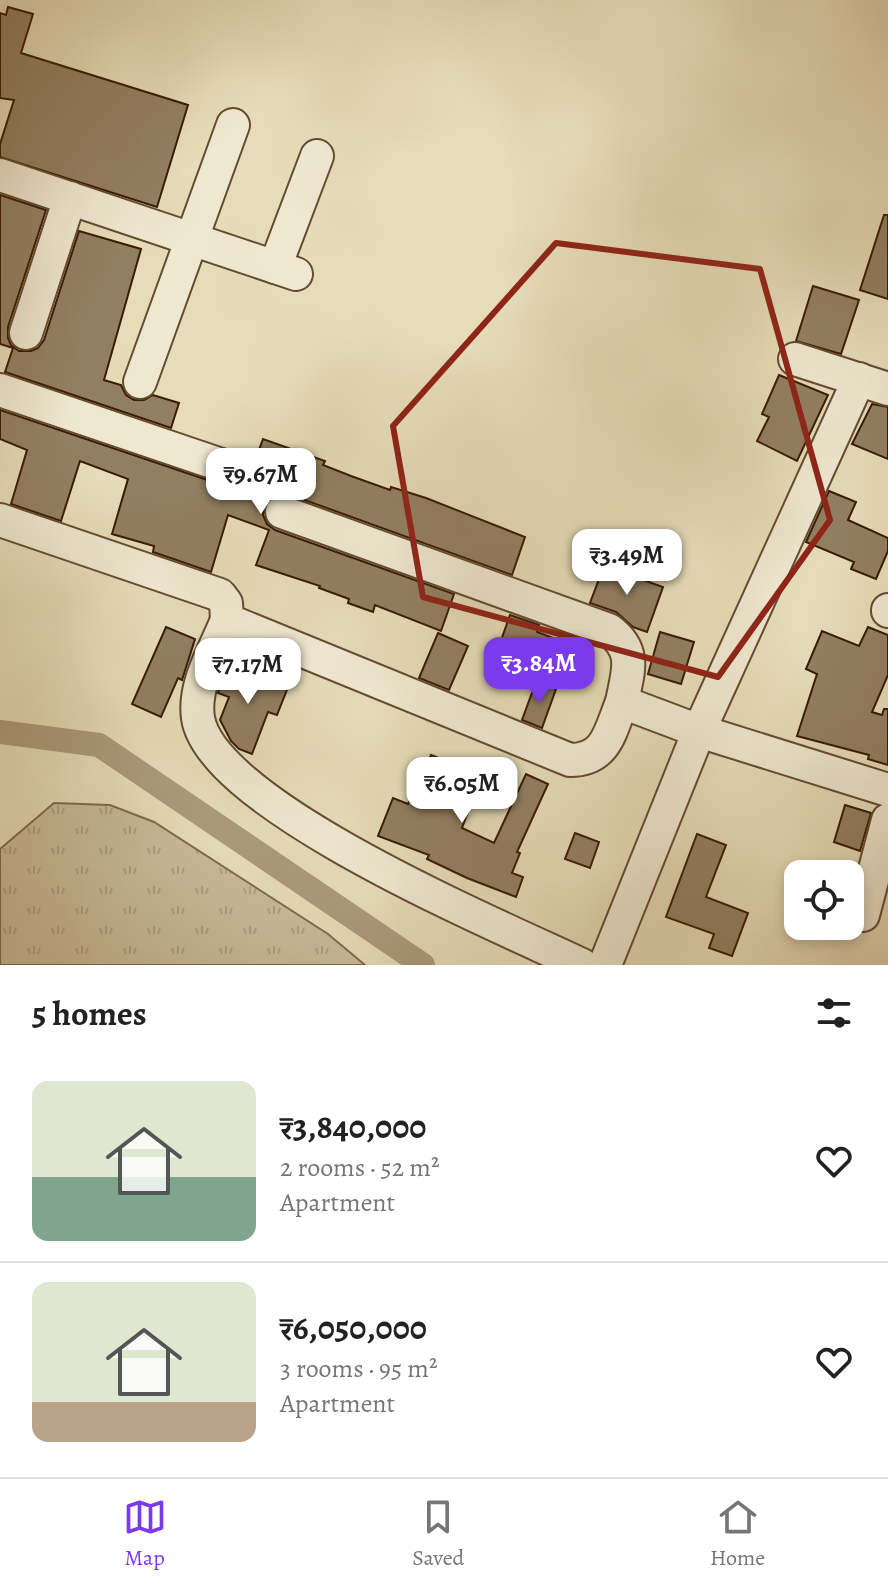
<!DOCTYPE html>
<meta charset="utf-8">
<style>
:root{--surface:#fff;--page:#f6f6f6;--text:#222;--muted:#767676;--line:#e0e0e0;--accent:#7c3aed}
body{margin:0;font-family:Alegreya,serif;background:var(--page);color:var(--text);height:100vh;display:flex;flex-direction:column;font-size:30px;white-space:nowrap}
*{box-sizing:border-box;margin:0}
p{font-size:26px;color:var(--muted)}
.icon{flex:none;width:44px;height:44px;fill:none;stroke:currentColor;stroke-width:2;stroke-linecap:round;stroke-linejoin:round}
.map{position:relative;height:965px;overflow:hidden}
.drawer{display:flex;flex-direction:column;background:var(--surface);flex:1}
.drawer>*{flex:none}
.tools{position:absolute;left:784px;top:860px;display:grid;gap:16px}
.tools a{display:grid;place-items:center;width:80px;height:80px;border-radius:16px;background:var(--surface);box-shadow:0 4px 12px #0003;font-size:40px}
.price{position:absolute;translate:-50% -68px;padding:0 18px;border-radius:16px;background:#fff;color:#222;font-size:26px;line-height:52px;filter:drop-shadow(0 2px 4px #0008)}
.price::after{content:'';position:absolute;left:50%;top:48px;width:24px;height:18px;margin-left:-12px;background:inherit;clip-path:polygon(0 0,100% 0,50% 100%)}
.price.active{background:var(--accent);color:#fff}
ul{padding:0;list-style:none}
li{display:flex;align-items:center;gap:24px;height:200px;padding:0 32px}
li+li{border-top:2px solid var(--line)}
li span{display:grid;place-items:center;flex:none;width:224px;height:160px;border-radius:16px;color:#555}
li>.icon{margin-inline-start:auto}
span .icon{width:96px;height:96px;fill:#fffc;stroke-width:1}
li b{font-size:34px}
h2{display:flex;justify-content:space-between;align-items:center;height:96px;padding:0 32px;font-size:34px}
.tabs{display:flex;justify-content:space-around;align-items:center;height:112px;border-top:2px solid var(--line);background:var(--surface);font-size:22px;color:var(--muted)}
.tabs a{display:grid;justify-items:center;gap:4px}
.tabs .active{color:var(--accent)}
.map>svg:first-child{display:block}
.park{fill:url(#park-tufts);stroke:#806b4e;stroke-width:2}
.lines{fill:none;stroke-linecap:round;stroke-linejoin:round}
.canal{stroke:#ab9a7a;stroke-width:24}
.building{fill:#927f61;stroke:#381b02;stroke-width:2}
.minor-casing{stroke:#644b30;stroke-width:36}
.minor{stroke:#efe8d1;stroke-width:32}
.marked{fill:none;stroke:#8f2418;stroke-width:6;stroke-linejoin:round}
</style>
<div class="map">
<svg width="888" height="965" viewBox="0 0 888 965">
<defs>
<pattern id="park-tufts" width="24" height="20" patternUnits="userSpaceOnUse" patternTransform="scale(2)"><rect width="24" height="20" fill="#c8bb99"/><path d="M3 7l-1-3M5 7V3M7 7l1-3M15 17l-1-3M17 17v-4M19 17l1-3" fill="none" stroke="#ada082"/></pattern>
</defs>
<rect width="100%" height="100%" fill="#e6dcb8"/>
<filter id="stains"><feTurbulence type="fractalNoise" baseFrequency=".0025" numOctaves="4"/><feColorMatrix values="0 0 0 0 .2 0 0 0 0 .09 0 0 0 0 .02 0 0 0 .5 -.17"/></filter>
<radialGradient id="worn" r=".72"><stop offset=".6" stop-color="#630" stop-opacity="0"/><stop offset="1" stop-color="#630" stop-opacity=".3"/></radialGradient>
<polygon class="park" points="54,803 110,805 154,822 328,934 365,965 0,965 0,849"/>
<g class="lines">
<polyline class="canal" points="0,732 99,745 423,965"/>
</g>
<g class="building">
<polygon points="8,7 33,14 21,53 188,105 157,207 0,157 0,144 14,100 0,98 0,13 6,15"/>
<polygon points="0,195 46,210 8,327 8,338 11,345 19,351 31,351 38,348 44,340 79,231 141,249 104,380 121,385 126,395 134,400 144,400 153,395 179,403 171,428 5,372 13,348 0,344"/>
<polygon points="884,215 888,215 888,299 860,290"/>
<polygon points="813,286 859,300 841,354 796,341"/>
<polygon points="779,375 828,395 797,461 757,441 769,417 762,414"/>
<polygon points="872,404 888,407 888,459 852,444"/>
<polygon points="0,410 234,489 243,489 251,486 257,478 258,468 255,461 263,439 325,461 323,465 351,476 390,490 391,487 426,498 525,537 512,575 288,494 278,494 269,498 264,505 263,515 267,524 275,530 454,594 441,631 375,605 373,612 348,603 349,599 319,588 320,586 256,565 269,530 228,515 211,572 153,552 154,546 112,534 128,479 80,461 61,521 11,504 27,450 0,439"/>
<polygon points="829,491 856,502 848,520 888,538 888,551 876,579 851,569 854,562 806,542"/>
<polygon points="604,566 663,587 647,632 633,627 616,612 590,603"/>
<polygon points="510,615 539,625 537,632 567,643 552,684 493,663"/>
<polygon points="166,627 195,639 182,680 178,678 161,717 132,704"/>
<polygon points="868,627 888,635 888,675 872,712 882,715 884,709 888,709 888,765 868,759 869,755 797,736 817,674 806,669 822,631 859,646"/>
<polygon points="660,632 694,642 681,684 648,674"/>
<polygon points="438,633 468,646 449,690 419,678"/>
<polygon points="228,665 288,687 277,715 268,712 252,754 239,749 231,741 220,720 229,697 218,693"/>
<polygon points="536,682 556,689 542,728 522,720"/>
<polygon points="431,755 482,775 462,828 494,843 526,774 548,784 517,852 520,853 512,873 523,877 516,897 467,878 427,859 429,855 378,836 393,798 408,804"/>
<polygon points="845,805 871,813 860,851 834,842"/>
<polygon points="575,833 599,842 590,868 565,859"/>
<polygon points="697,834 726,845 706,897 748,913 732,956 709,948 714,934 666,917"/>
</g>
<g class="lines">
<g class="minor-casing">
<g id="minor">
<polyline points="0,175 296,274"/>
<polyline points="275,267 317,156"/>
<polyline points="26,333 70,198"/>
<polyline points="795,359 888,389"/>
<polyline points="140,382 233,125"/>
<polyline points="0,390 239,471"/>
<path d="M282 512 609 630C637 651 628 671 622 702"/>
<path d="M0 520 220 595 226 603 227 620 570 760C607 760 610 731 622 702L699 731 888 790"/>
<polyline points="888,610 888,611"/>
<path d="M227 620C215 650 193 685 198 718 212 806 502 927 582 965"/>
<polyline points="863,915 888,820"/>
<polyline points="605,965 699,731 859,379"/>
</g>
</g>
<use href="#minor" class="minor"/>
</g>
<path class="marked" d="M556 243 760 269 830 520 718 677 423 597 393 426Z"/>
<rect width="100%" height="100%" filter="url(#stains)"/>
<rect width="100%" height="100%" fill="url(#worn)"/>
</svg>
<div class="tools">
<a><svg class="icon" aria-label="locate" viewBox="0 0 24 24"><circle cx="12" cy="12" r="6"/><path d="M12 2v4M12 18v4M2 12h4M18 12h4"/></svg></a>
</div>
<b class="price" style="left:261px;top:516px">₹9.67M</b>
<b class="price" style="left:627px;top:597px">₹3.49M</b>
<b class="price active" style="left:539px;top:705px">₹3.84M</b>
<b class="price" style="left:248px;top:706px">₹7.17M</b>
<b class="price" style="left:462px;top:825px">₹6.05M</b>
</div>
<section class="drawer">
<h2>5 homes<svg class="icon" aria-label="filters" viewBox="0 0 24 24"><path d="M4 7h16M4 17h16"/><circle cx="9" cy="7" r="2"/><circle cx="15" cy="17" r="2"/></svg></h2>
<ul>
<li><span style="background:linear-gradient(#dfe7d0 60%,#7fa58c 0)"><svg class="icon" aria-label="home" viewBox="0 0 24 24"><path d="M3 11l9-7 9 7M6 9v11h12V9"/></svg></span><div><b>₹3,840,000</b><p>2 rooms · 52 m²</p><p>Apartment</p></div><svg class="icon" aria-label="heart" viewBox="0 0 24 24"><path d="M12 20l-8-8c-3-5 5-10 8-4 3-6 11-1 8 4z"/></svg></li>
<li><span style="background:linear-gradient(#dfe7d0 75%,#b9a48a 0)"><svg class="icon" aria-label="home" viewBox="0 0 24 24"><path d="M3 11l9-7 9 7M6 9v11h12V9"/></svg></span><div><b>₹6,050,000</b><p>3 rooms · 95 m²</p><p>Apartment</p></div><svg class="icon" aria-label="heart" viewBox="0 0 24 24"><path d="M12 20l-8-8c-3-5 5-10 8-4 3-6 11-1 8 4z"/></svg></li>
</ul>
</section>
<nav class="tabs">
<a class="active"><svg class="icon" aria-label="map" viewBox="0 0 24 24"><path d="M3 6l6-2 6 2 6-2v14l-6 2-6-2-6 2zM9 4v14M15 6v14"/></svg>Map</a>
<a><svg class="icon" aria-label="saved" viewBox="0 0 24 24"><path d="M7 4h10v16l-5-4-5 4z"/></svg>Saved</a>
<a><svg class="icon" aria-label="home" viewBox="0 0 24 24"><path d="M3 11l9-7 9 7M6 9v11h12V9"/></svg>Home</a>
</nav>
